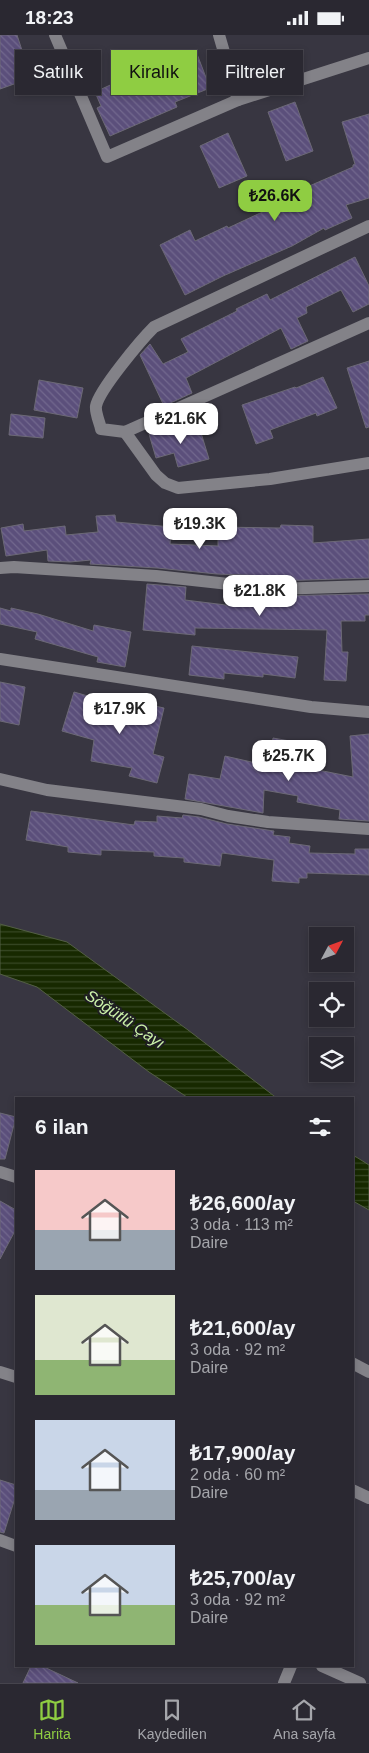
<!DOCTYPE html>
<html lang="tr">
<meta charset="utf-8">
<style>
:root{--surface:#2a2831;--page:#36343d;--text:#f1f3f6;--muted:#a5a6ab;--line:#46444d;--accent:#8fcd42}
body{margin:0;font-family:Helvetica,sans-serif;background:var(--page);color:var(--text);height:100vh;display:flex;flex-direction:column;font-size:19px;white-space:nowrap}
*{box-sizing:border-box;margin:0}
p{font-size:16px;color:var(--muted)}
.icon{flex:none;width:28px;height:28px;fill:none;stroke:currentColor;stroke-width:2;stroke-linecap:round;stroke-linejoin:round}
.map{position:relative;flex:1;overflow:hidden}
.sheet{position:absolute;left:15px;top:1062px;width:339px;height:570px;display:flex;flex-direction:column;background:var(--surface);border-radius:0px;box-shadow:0 2px 8px #0003,0 0 0 1px var(--line)}
.sheet>*{flex:none}
.guide{position:absolute;left:15px;top:15px;width:340px;height:45px;display:flex;gap:10px}
.needle{width:32px;rotate:49deg}
.fabs{position:absolute;left:309px;top:892px;display:grid;gap:10px}
.fabs a{display:grid;place-items:center;width:45px;height:45px;border-radius:0px;background:var(--surface);box-shadow:0 2px 8px #0003,0 0 0 1px var(--line);font-size:25px}
.price{position:absolute;translate:-50% -42px;padding:0 11px;border-radius:10px;background:#fff;color:#222;font-size:16px;line-height:32px;filter:drop-shadow(0 1px 2px #0008)}
.price::after{content:'';position:absolute;left:50%;top:30px;width:15px;height:11px;margin-left:-8px;background:inherit;clip-path:polygon(0 0,100% 0,50% 100%)}
.price.active{background:var(--accent);color:#111}
ul{padding:0;list-style:none}
li{display:flex;align-items:center;gap:15px;height:125px;padding:0 20px}
li span{display:grid;place-items:center;flex:none;width:140px;height:100px;border-radius:0px;color:#555}
li>.icon{margin-inline-start:auto}
span .icon{width:60px;height:60px;fill:#fffc;stroke-width:1}
li b{font-size:21px}
h2{display:flex;justify-content:space-between;align-items:center;height:60px;padding:0 20px;font-size:21px}
.pill{padding:0 18px;border-radius:0px;background:var(--surface);box-shadow:0 2px 8px #0003,0 0 0 1px var(--line);font-size:18px;line-height:45px}
.pill.active{background:var(--accent);color:#111}
.status{display:flex;justify-content:space-between;align-items:center;height:35px;padding:0 25px;background:var(--surface);direction:ltr}
.status svg{height:14px;fill:currentColor}
.dock{display:flex;justify-content:space-around;align-items:center;height:70px;border-top:1px solid var(--line);background:var(--surface);font-size:14px;color:var(--muted)}
.dock a{display:grid;justify-items:center;gap:2px}
.dock .active{color:var(--accent)}
.map>svg:first-child{display:block}
.water{fill:url(#water-rules);stroke:#535f45}
.building{fill:url(#building-back-hatch);stroke:#6c6976}
.lines{fill:none;stroke-linecap:round;stroke-linejoin:round}
.minor{stroke:#838288;stroke-width:12}
.labels{text-anchor:middle;dominant-baseline:central;stroke-width:4;stroke-linejoin:round;paint-order:stroke}
.water-label{font-size:16px;font-style:italic;fill:#ccf2aa;stroke:#1f1e23}
</style>
<div class="status"><b>18:23</b><svg viewBox="0 0 49 12"><path d="M0 12V9h3v3zM5 12V6h3v6zM10 12V3h3v9zM15 12V0h3v12zM26 1h20v11H26zM47 4h2v5h-2z"/></svg></div>
<div class="map">
<svg width="369" height="1648" viewBox="0 0 369 1648">
<defs>
<pattern id="water-rules" width="6" height="5" patternUnits="userSpaceOnUse" patternTransform="scale(1.25)"><rect width="6" height="5" fill="#172900"/><path d="M0 2.5h6" fill="none" stroke="#384825"/></pattern>
<pattern id="building-back-hatch" width="6" height="6" patternUnits="userSpaceOnUse" patternTransform="scale(1.25)"><rect width="6" height="6" fill="#5b4f7b"/><path d="M-1 5l2 2M0 0l6 6M5-1l2 2" fill="none" stroke="#72688e"/></pattern>
</defs>
<rect width="100%" height="100%" fill="#383641"/>
<g class="water">
<polygon points="0,889 67,907 188,995 278,1064 190,1064 149,1037 37,952 0,939"/>
<polygon points="353,1120 369,1130 369,1175 353,1166"/>
</g>
<g class="building">
<polygon points="0,0 17,0 31,43 0,54"/>
<polygon points="153,19 160,34 197,19 210,53 175,67 177,72 110,101 97,73 101,71 95,57 130,41 128,37 139,32 137,27"/>
<polygon points="295,67 313,116 286,126 268,77"/>
<polygon points="369,79 369,163 346,170 352,183 325,195 324,193 292,211 223,241 185,260 160,210 190,195 195,206 227,191 228,193 271,173 307,152 353,132 353,130 355,129 342,87"/>
<polygon points="228,98 247,141 219,153 200,111"/>
<polygon points="355,222 369,251 369,269 353,277 341,255 306,272 307,278 297,283 308,306 291,314 281,293 186,343 192,358 164,371 140,320 150,309 163,329 188,317 181,304 237,276 236,274 267,259 270,265"/>
<polygon points="369,326 369,392 366,393 347,333"/>
<polygon points="323,342 337,373 317,381 316,378 270,395 273,403 256,409 242,370 295,352 296,353"/>
<polygon points="39,345 83,353 77,383 34,375"/>
<polygon points="11,379 45,383 43,403 9,400"/>
<polygon points="198,388 209,424 178,432 174,418 156,423 149,399 165,395 166,398"/>
<polygon points="115,480 116,487 172,492 170,509 218,511 218,492 280,493 281,490 313,491 313,508 369,504 369,543 275,546 269,545 269,541 217,539 157,533 90,529 91,525 70,527 48,526 47,515 6,521 1,493 23,489 24,496 65,491 66,500 98,497 96,481"/>
<polygon points="147,549 186,552 185,565 234,571 234,567 268,568 269,561 369,559 369,580 365,580 365,586 341,586 342,617 348,617 346,646 324,645 327,595 195,593 195,600 143,595"/>
<polygon points="0,573 11,576 11,573 38,579 93,596 94,590 131,597 125,632 97,627 98,622 35,604 37,597 0,589"/>
<polygon points="192,611 298,622 295,643 263,639 263,642 224,638 224,644 189,640"/>
<polygon points="0,647 25,652 19,690 0,686"/>
<polygon points="74,657 88,661 85,671 125,682 130,661 147,665 146,669 164,673 153,719 164,722 157,748 129,741 132,733 91,726 94,705 62,696"/>
<polygon points="369,699 369,786 339,784 340,775 297,767 298,761 264,755 263,778 185,764 189,739 220,744 225,721 269,731 273,703 301,708 298,731 353,742 350,701"/>
<polygon points="31,776 134,790 135,786 157,787 157,781 182,783 183,780 199,782 227,789 274,796 273,800 290,802 289,808 310,811 309,818 355,819 355,814 369,814 369,840 307,838 307,843 299,843 299,848 272,846 274,825 222,818 220,831 184,827 184,823 154,821 154,817 101,815 101,820 68,817 68,812 26,805"/>
<polygon points="0,1078 16,1082 5,1124 0,1124"/>
<polygon points="0,1166 16,1175 16,1194 0,1224"/>
<polygon points="0,1445 16,1450 16,1460 4,1498 0,1497"/>
<polygon points="31,1631 42,1631 78,1648 23,1648"/>
</g>
<g class="lines">
<g class="minor">
<polyline points="55,0 107,122 238,65 369,23"/>
<polyline points="219,0 238,65"/>
<path d="M369 191 154 292C141 305 99 355 96 371 95 378 100 388 101 394L125 397 369 288"/>
<polyline points="125,397 156,440 165,448 178,453 270,444 369,428"/>
<polyline points="0,533 14,532 156,541 275,554 369,551"/>
<polyline points="0,624 311,672 369,677"/>
<polyline points="0,744 47,755 201,774 228,781 268,787 369,794"/>
<polyline points="0,1137 16,1142"/>
<polyline points="352,1328 369,1337"/>
<polyline points="0,1337 16,1342"/>
<polyline points="352,1455 369,1463"/>
<polyline points="0,1505 16,1511"/>
<polyline points="322,1631 360,1648"/>
<polyline points="284,1648 291,1631"/>
</g>
</g>
<g class="labels">
<g class="water-label">
<text transform="translate(125 984) rotate(34)">Söğütlü Çayı</text>
</g>
</g>
</svg>
<div class="fabs">
<a><svg class="needle" viewBox="-14 -14 28 28"><path d="M0-13l5 13h-10z" fill="#e53935"/><path d="M0 13l5-13h-10z" fill="#a5a6ab"/></svg></a>
<a><svg class="icon" aria-label="locate" viewBox="0 0 24 24"><circle cx="12" cy="12" r="6"/><path d="M12 2v4M12 18v4M2 12h4M18 12h4"/></svg></a>
<a><svg class="icon" aria-label="layers" viewBox="0 0 24 24"><path d="M12 4l9 5-9 5-9-5zM3 14l9 5 9-5"/></svg></a>
</div>
<b class="price active" style="left:275px;top:187px">₺26.6K</b>
<b class="price" style="left:181px;top:410px">₺21.6K</b>
<b class="price" style="left:200px;top:515px">₺19.3K</b>
<b class="price" style="left:260px;top:582px">₺21.8K</b>
<b class="price" style="left:120px;top:700px">₺17.9K</b>
<b class="price" style="left:289px;top:747px">₺25.7K</b>
<div class="guide">
<a class="pill">Satılık</a>
<a class="pill active">Kiralık</a>
<a class="pill">Filtreler</a>
</div>
<section class="sheet">
<h2>6 ilan<svg class="icon" aria-label="filters" viewBox="0 0 24 24"><path d="M4 7h16M4 17h16"/><circle cx="9" cy="7" r="2"/><circle cx="15" cy="17" r="2"/></svg></h2>
<ul>
<li><span style="background:linear-gradient(#f6c9c9 60%,#9aa5b1 0)"><svg class="icon" aria-label="home" viewBox="0 0 24 24"><path d="M3 11l9-7 9 7M6 9v11h12V9"/></svg></span><div><b>₺26,600/ay</b><p>3 oda · 113 m²</p><p>Daire</p></div></li>
<li><span style="background:linear-gradient(#dfe7d0 65%,#8fb573 0)"><svg class="icon" aria-label="home" viewBox="0 0 24 24"><path d="M3 11l9-7 9 7M6 9v11h12V9"/></svg></span><div><b>₺21,600/ay</b><p>3 oda · 92 m²</p><p>Daire</p></div></li>
<li><span style="background:linear-gradient(#c9d6e8 70%,#9aa5b1 0)"><svg class="icon" aria-label="home" viewBox="0 0 24 24"><path d="M3 11l9-7 9 7M6 9v11h12V9"/></svg></span><div><b>₺17,900/ay</b><p>2 oda · 60 m²</p><p>Daire</p></div></li>
<li><span style="background:linear-gradient(#c9d6e8 60%,#8fb573 0)"><svg class="icon" aria-label="home" viewBox="0 0 24 24"><path d="M3 11l9-7 9 7M6 9v11h12V9"/></svg></span><div><b>₺25,700/ay</b><p>3 oda · 92 m²</p><p>Daire</p></div></li>
</ul>
</section>
</div>
<nav class="dock">
<a class="active"><svg class="icon" aria-label="map" viewBox="0 0 24 24"><path d="M3 6l6-2 6 2 6-2v14l-6 2-6-2-6 2zM9 4v14M15 6v14"/></svg>Harita</a>
<a><svg class="icon" aria-label="saved" viewBox="0 0 24 24"><path d="M7 4h10v16l-5-4-5 4z"/></svg>Kaydedilen</a>
<a><svg class="icon" aria-label="home" viewBox="0 0 24 24"><path d="M3 11l9-7 9 7M6 9v11h12V9"/></svg>Ana sayfa</a>
</nav>
